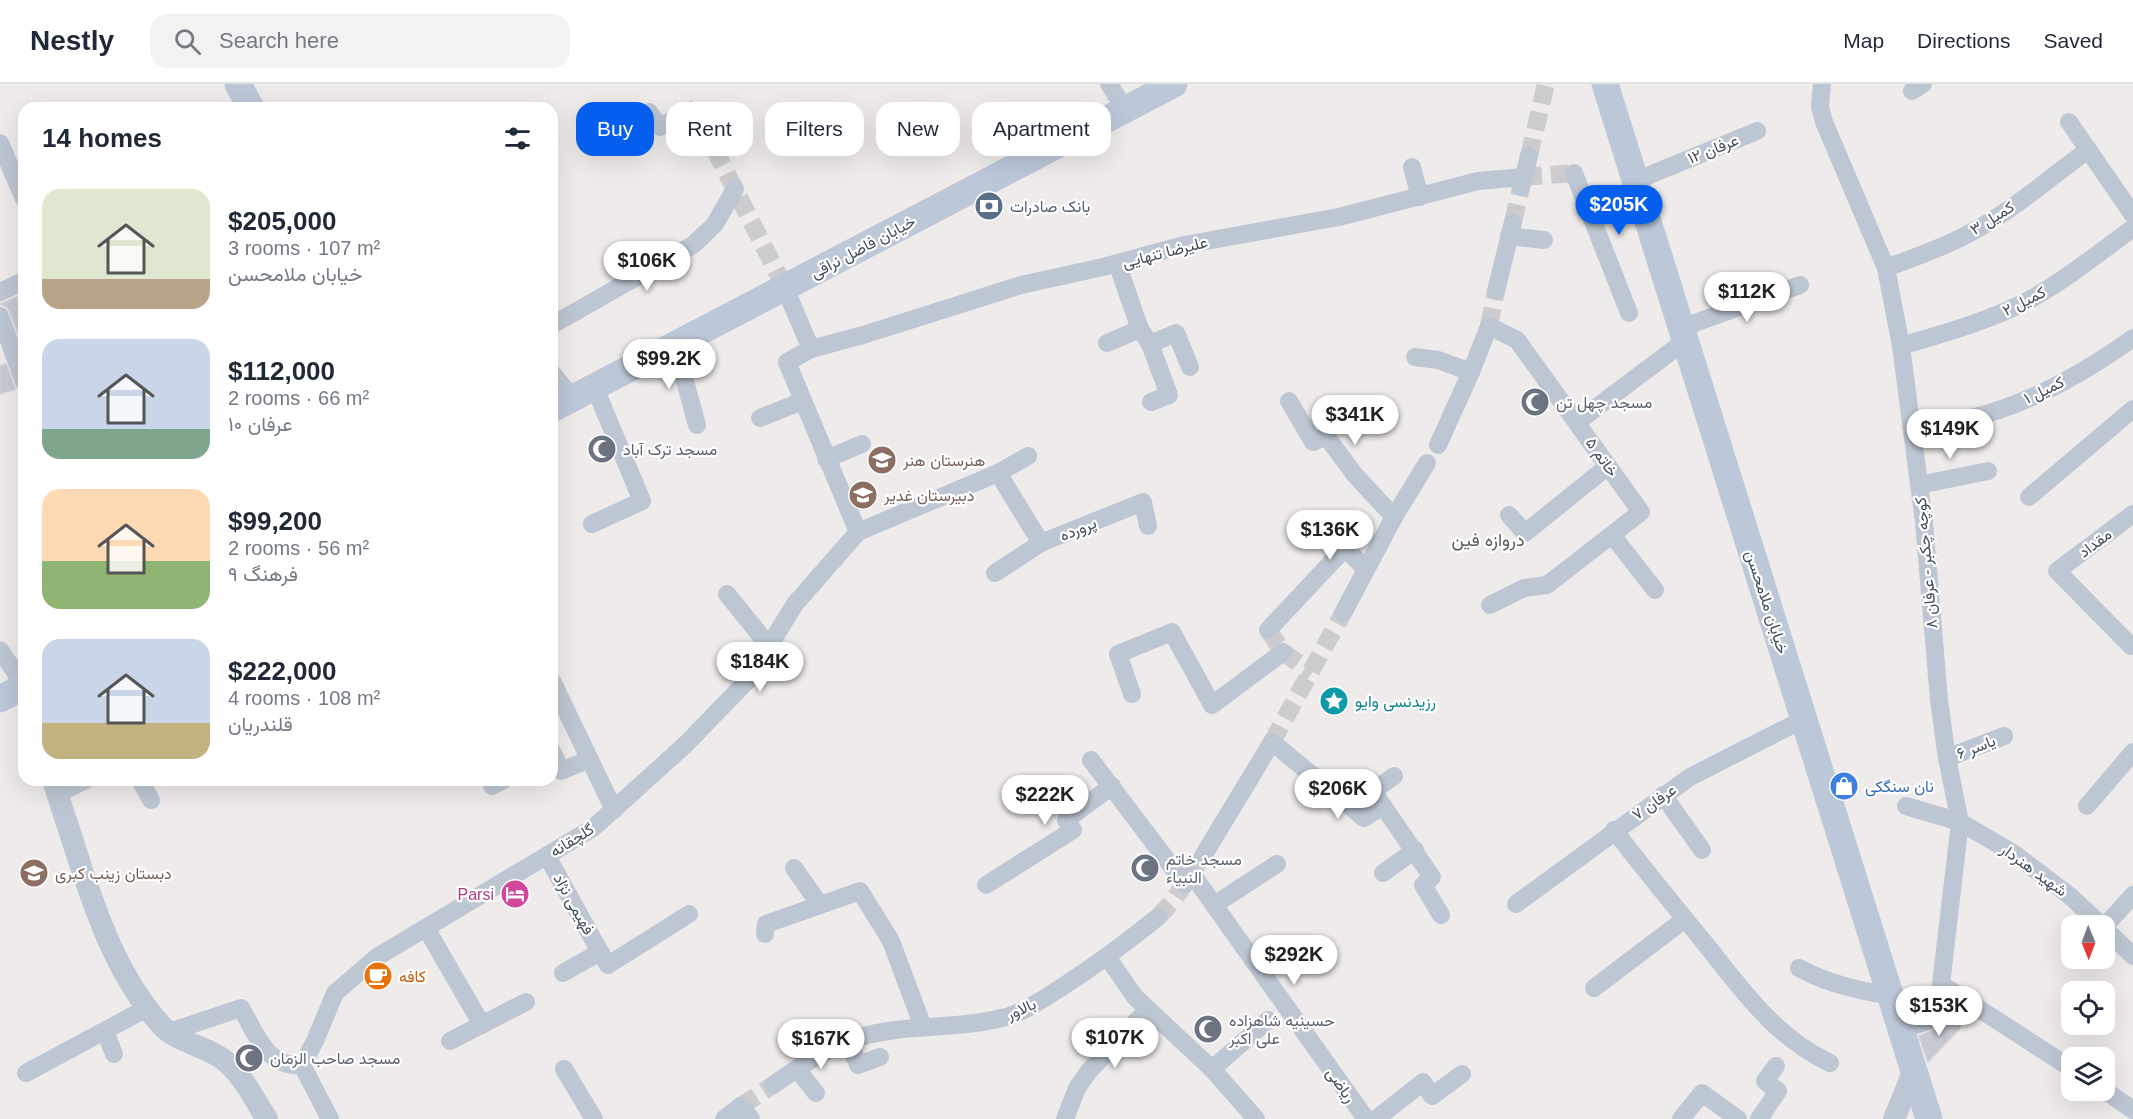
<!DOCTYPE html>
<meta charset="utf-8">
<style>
:root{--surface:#fff;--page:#f2f2f3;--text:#1f2937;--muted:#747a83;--line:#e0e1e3;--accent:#065eee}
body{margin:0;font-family:Arial,Vazirmatn,sans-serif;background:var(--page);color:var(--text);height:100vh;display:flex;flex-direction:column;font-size:22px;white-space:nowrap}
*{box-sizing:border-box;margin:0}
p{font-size:20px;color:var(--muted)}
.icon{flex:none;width:33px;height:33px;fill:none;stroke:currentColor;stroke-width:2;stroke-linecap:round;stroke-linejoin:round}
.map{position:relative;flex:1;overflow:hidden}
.drawer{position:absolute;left:18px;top:18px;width:540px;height:684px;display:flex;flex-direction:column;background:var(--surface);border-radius:18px;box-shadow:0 6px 24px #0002}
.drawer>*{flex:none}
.hud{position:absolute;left:576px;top:18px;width:570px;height:54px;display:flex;gap:12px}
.needle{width:39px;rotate:179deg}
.tools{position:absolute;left:2061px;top:831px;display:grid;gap:12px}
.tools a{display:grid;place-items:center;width:54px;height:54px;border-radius:12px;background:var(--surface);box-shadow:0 6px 24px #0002;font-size:30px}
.price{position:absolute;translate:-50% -51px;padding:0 14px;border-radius:21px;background:#fff;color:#222;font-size:20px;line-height:39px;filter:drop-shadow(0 2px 3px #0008)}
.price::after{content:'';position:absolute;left:50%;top:36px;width:18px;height:14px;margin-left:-9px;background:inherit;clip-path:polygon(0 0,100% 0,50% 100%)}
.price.active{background:var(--accent);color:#fff}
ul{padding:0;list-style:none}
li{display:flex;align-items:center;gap:18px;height:150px;padding:0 24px}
li span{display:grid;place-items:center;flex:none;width:168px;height:120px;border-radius:18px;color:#555}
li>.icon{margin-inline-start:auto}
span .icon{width:72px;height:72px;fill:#fffc;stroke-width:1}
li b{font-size:26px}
h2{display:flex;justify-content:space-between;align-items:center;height:72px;padding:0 24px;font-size:26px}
.pill{padding:0 21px;border-radius:18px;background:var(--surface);box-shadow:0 6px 24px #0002;font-size:21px;line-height:54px}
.pill.active{background:var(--accent);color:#fff}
header{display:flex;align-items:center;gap:36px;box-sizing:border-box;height:84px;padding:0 30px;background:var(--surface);border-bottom:2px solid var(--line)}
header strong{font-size:28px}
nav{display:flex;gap:33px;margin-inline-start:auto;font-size:21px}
.search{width:420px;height:54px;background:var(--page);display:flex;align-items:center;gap:15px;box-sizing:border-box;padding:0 21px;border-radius:18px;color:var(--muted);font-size:22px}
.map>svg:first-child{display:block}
.building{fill:#c7cad2;stroke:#cfd1d8;stroke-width:1.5}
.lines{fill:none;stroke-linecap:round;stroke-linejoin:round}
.minor-tunnel{stroke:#ccccce;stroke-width:18;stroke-dasharray:18 9;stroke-linecap:butt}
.minor{stroke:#bdc7d3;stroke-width:18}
.tertiary{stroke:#bdc7d3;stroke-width:22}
.secondary{stroke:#bcc8d8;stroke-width:27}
.labels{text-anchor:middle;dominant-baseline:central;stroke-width:4.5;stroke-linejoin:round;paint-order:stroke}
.street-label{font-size:16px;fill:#424e5b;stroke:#fff}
.service-label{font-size:16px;fill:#4e5e75;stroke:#fff;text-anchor:start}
.worship-label{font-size:16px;fill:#5b616d;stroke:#fff;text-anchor:start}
.education-label{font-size:16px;fill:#785e54;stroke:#fff;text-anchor:start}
.culture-label{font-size:16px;fill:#0d838f;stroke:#fff;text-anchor:start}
.shop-label{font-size:16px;fill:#366cbe;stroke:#fff;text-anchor:start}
.hotel-label{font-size:16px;fill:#b23c85;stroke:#fff;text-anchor:end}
.food-label{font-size:16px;fill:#c56008;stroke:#fff;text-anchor:start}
.neighbourhood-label{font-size:18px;fill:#585c61;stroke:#fff}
</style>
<header>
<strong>Nestly</strong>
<div class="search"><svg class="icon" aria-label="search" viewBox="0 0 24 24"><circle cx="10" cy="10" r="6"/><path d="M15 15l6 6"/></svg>Search here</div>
<nav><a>Map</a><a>Directions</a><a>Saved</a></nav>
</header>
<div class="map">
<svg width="2133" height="1035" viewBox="0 0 2133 1035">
<rect width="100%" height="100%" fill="#efebeb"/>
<g class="building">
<polygon points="17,213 24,231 24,265 10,228 7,223 0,220"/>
<polygon points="6,280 15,305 0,310 0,282"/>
<polygon points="1958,931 1960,944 1928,978 1919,952 1938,945 1943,942 1945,935"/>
</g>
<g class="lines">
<g class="minor-tunnel">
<polyline points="684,21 715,66 785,204"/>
<polyline points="1529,72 1546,0"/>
<polyline points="1524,93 1574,89"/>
<polyline points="1513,138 1521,104"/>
<polyline points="1489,242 1496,207"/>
<polyline points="1268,546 1283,568 1312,589"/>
<polyline points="1272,658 1343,529"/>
<polyline points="1158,833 1173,817 1203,772"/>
<polyline points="741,1022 773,1001"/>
</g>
<g class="minor">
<polyline points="1109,0 1125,25"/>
<polyline points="1822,0 1820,23 1824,38 1886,184 1901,262 1924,438 1939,616 1947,674 1960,738 1941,900 1934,935 1901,946"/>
<polyline points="1912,7 1923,0"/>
<polyline points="649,28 660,43 689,27"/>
<polyline points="2069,38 2133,131"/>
<polyline points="0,59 24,115"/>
<polyline points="1412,83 1420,113"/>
<polyline points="1574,89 1629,229"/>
<polyline points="1635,97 1757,47"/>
<polyline points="1521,103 1529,72"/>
<polyline points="1509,152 1544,156"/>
<polyline points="1117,179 1140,245 1150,260 1176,249 1190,283"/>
<path d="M1886 184C1918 172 1950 161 1979 144 2018 122 2052 92 2088 66"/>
<polyline points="785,204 811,265"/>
<polyline points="1496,207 1513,138"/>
<polyline points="0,208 24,197"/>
<polyline points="0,232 24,298"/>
<polyline points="552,241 693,161 715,140 735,105"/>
<polyline points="1681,244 1800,201"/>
<polyline points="1107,259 1140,245"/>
<polyline points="1150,260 1169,311 1151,318"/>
<polyline points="675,261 697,341"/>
<path d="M1901 262C1945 249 1990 237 2031 215 2067 195 2100 168 2133 144"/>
<polyline points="1415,273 1438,276 1471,288"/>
<polyline points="552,289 573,315"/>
<polyline points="1289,317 1313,358 1326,352 1355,391 1394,433"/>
<polyline points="760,334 803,317"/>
<polyline points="1577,338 1685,257"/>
<path d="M1911 342C1930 340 1949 339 1967 335 2026 322 2084 289 2133 254"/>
<polyline points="1438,361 1471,288 1489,242 1517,256 1641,428 1547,501 1524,504 1490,521"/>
<polyline points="826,375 862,360"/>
<polyline points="998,389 1041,459"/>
<polyline points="1919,401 1988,387"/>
<polyline points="2029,413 2133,325"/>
<polyline points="1509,431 1525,449 1608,382"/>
<polyline points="592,440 642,417 595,304"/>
<polyline points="1322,442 1366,485"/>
<polyline points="858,448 787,278 811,265 863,251 1021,201 1103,183 1184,161 1339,133 1478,97 1524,93"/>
<polyline points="1612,451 1655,506"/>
<polyline points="995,489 1041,459 1143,418 1148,442"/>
<polyline points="727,510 769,562"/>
<polyline points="1343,529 1394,433 1427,379"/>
<polyline points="1268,546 1344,465"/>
<polyline points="2131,562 2057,487 2133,430"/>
<polyline points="0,566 24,601"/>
<polyline points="552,597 614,726"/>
<polyline points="1132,610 1118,570 1172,548 1212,621 1283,568"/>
<polyline points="552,667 561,687 590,675"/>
<polyline points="1947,674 2004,652"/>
<polyline points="1091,676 1185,800"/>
<polyline points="140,696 151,716"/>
<polyline points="492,702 503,696"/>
<polyline points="57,710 86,696"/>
<polyline points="1663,711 1702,766"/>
<polyline points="1383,722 1432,793 1423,801 1441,831"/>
<polyline points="1906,722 1960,738 2013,769 2070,812 2102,842"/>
<polyline points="2087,722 2133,668"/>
<path d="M1614 746C1643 784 1673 820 1703 857 1742 905 1773 952 1830 979"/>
<polyline points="547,772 600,868"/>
<polyline points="1203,772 1272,658 1364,734 1383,722 1373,707 1394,692"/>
<polyline points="794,784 820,821"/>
<polyline points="1383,789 1415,766"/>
<polyline points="1192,790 1366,1035"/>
<polyline points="986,801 1073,746 1066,736 1112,702"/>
<polyline points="1516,820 1690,693 1804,635"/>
<polyline points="1214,821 1277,780"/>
<polyline points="2104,843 2133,811"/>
<polyline points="426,844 482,941"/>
<polyline points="2104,844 2133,872"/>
<polyline points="765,850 766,840 860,807 891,857 923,943"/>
<polyline points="1108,874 1135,913 1212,985 1256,1035"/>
<path d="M1799 884C1828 900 1858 906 1890 912"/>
<polyline points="563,889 600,868 608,881 689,830"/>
<polyline points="1941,900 2072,985"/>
<polyline points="1594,904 1685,835"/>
<polyline points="105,947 114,970"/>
<path d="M169 948 241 924C256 950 267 984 302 981"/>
<polyline points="450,957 526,918"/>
<polyline points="849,957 858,981 880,973"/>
<polyline points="302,981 315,957 335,909 377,873 593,744 685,661 748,596 795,520 858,448 998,389 1028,372"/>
<polyline points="302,981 330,1035"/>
<polyline points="564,985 594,1035"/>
<polyline points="797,985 816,1009"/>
<polyline points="1212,985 1268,936"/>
<polyline points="26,989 147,924"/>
<path d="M773 1001C799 983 826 964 857 954 905 939 958 946 1006 933 1026 927 1045 914 1062 903 1096 881 1127 858 1158 833"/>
<polyline points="2104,1006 2133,1026"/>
<polyline points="724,1035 741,1022 751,1035"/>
<polyline points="1065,1035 1077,1004 1089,987 1148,925"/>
<polyline points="1376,1035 1423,998 1432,1012 1462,990"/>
<polyline points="1681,1035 1702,1009 1738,1035"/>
<polyline points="1759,1035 1778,1007 1765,997 1776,982"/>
</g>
<g class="tertiary">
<path d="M53 696C62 725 72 754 81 783 100 840 120 895 161 941 177 959 205 961 224 976 243 991 254 1015 267 1035"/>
<polyline points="1894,1035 1914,986"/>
</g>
<g class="secondary">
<polyline points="238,0 251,24"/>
<polyline points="1605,0 1929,1035"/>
<polyline points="552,325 1174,0"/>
<polyline points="0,615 24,602"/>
</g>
</g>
<defs>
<g id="bank-disc" transform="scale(1.5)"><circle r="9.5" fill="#5c6f8a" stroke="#fff"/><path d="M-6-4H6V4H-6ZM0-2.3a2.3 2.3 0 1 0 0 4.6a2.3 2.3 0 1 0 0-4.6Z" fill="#fff"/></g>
<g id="mosque-disc" transform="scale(1.5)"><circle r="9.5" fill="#6b7280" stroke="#fff"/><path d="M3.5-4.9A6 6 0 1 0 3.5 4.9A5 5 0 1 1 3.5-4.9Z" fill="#fff"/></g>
<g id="school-disc" transform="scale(1.5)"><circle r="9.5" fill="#8d6e63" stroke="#fff"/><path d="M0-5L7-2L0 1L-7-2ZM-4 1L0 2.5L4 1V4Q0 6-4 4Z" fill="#fff"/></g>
<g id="sight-disc" transform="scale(1.5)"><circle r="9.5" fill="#0f9aa8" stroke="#fff"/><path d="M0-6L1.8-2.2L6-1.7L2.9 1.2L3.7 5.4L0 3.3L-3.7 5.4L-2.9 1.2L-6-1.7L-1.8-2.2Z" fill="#fff"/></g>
<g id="shop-disc" transform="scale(1.5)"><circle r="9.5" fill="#3f7fe0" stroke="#fff"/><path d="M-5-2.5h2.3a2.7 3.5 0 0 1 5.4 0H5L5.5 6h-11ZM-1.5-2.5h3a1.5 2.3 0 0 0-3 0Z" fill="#fff"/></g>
<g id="hotel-disc" transform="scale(1.5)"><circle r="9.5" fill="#d1479c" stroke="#fff"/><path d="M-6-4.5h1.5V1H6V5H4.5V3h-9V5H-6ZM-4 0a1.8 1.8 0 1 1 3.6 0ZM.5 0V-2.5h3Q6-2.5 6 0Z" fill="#fff"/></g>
<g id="cafe-disc" transform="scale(1.5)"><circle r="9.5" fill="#e8710a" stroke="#fff"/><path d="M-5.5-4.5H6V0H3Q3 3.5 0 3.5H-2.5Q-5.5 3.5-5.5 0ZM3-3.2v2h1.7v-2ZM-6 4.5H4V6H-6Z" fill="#fff"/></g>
</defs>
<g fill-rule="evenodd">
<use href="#bank-disc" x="989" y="122"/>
<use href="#mosque-disc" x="1535" y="318"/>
<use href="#mosque-disc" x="602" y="365"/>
<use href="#school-disc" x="882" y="376"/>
<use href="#school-disc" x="863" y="411"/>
<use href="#sight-disc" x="1334" y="617"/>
<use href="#shop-disc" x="1844" y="702"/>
<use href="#mosque-disc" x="1145" y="784"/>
<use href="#school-disc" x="34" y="789"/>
<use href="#hotel-disc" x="515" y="810"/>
<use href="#cafe-disc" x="378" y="892"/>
<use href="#mosque-disc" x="1208" y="945"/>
<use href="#mosque-disc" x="249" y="974"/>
</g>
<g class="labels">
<g class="street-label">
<text transform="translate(1713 65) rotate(-22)">عرفان ۱۲</text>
<text transform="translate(1992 134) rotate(-32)">کمیل ۳</text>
<text transform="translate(863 163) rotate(-28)">خیابان فاضل نراقی</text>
<text transform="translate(1165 168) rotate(-14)">علیرضا تنهایی</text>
<text transform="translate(2024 217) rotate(-27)">کمیل ۲</text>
<text transform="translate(2044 306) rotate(-26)">کمیل ۱</text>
<text transform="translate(1602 373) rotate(55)">خاتم ۵</text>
<text transform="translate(1078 445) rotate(-22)">پرورده</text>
<text transform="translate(2095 459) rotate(-37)">مقداد</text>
<text transform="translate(1926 479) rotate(-95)">کوچه چکبر - عرفان ۸</text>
<text transform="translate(1767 518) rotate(72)">خیابان ملامحسن</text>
<text transform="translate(1976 663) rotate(-21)">یاسر ۶</text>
<text transform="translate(1654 718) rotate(-35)">عرفان ۷</text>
<text transform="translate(572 756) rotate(-32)">گلچقانه</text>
<text transform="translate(2034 786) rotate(36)">شهید هنردار</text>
<text transform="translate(574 820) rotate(61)">فهیمی نژاد</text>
<text transform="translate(1021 925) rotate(-24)">بالاور</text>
<text transform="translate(1341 1001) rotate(55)">ریاضی</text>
</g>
<g class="service-label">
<text x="1010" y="122">بانک صادرات</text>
</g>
<g class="worship-label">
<text x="1556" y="318">مسجد چهل تن</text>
<text x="623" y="365">مسجد ترک آباد</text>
<text x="1166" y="775">مسجد خاتم<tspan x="1166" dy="18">النبیاء</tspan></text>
<text x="1229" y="936">حسینیه شاهزاده<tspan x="1229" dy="18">علی اکبر</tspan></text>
<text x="270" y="974">مسجد صاحب الزمان</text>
</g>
<g class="education-label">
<text x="903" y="376">هنرستان هنر</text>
<text x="884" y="411">دبیرستان غدیر</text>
<text x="55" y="789">دبستان زینب کبری</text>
</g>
<g class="culture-label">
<text x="1355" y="617">رزیدنسی وایو</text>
</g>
<g class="shop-label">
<text x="1865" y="702">نان سنگکی</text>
</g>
<g class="hotel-label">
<text x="494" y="810">Parsi</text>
</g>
<g class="food-label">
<text x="399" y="892">کافه</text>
</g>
<g class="neighbourhood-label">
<text x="1488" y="456">دروازه فین</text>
</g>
</g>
</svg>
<div class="tools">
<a><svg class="needle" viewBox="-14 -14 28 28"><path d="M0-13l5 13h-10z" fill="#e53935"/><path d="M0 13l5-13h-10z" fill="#747a83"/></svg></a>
<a><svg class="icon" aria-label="locate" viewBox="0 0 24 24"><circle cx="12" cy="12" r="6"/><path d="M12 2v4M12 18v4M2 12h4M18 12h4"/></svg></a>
<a><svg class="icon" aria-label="layers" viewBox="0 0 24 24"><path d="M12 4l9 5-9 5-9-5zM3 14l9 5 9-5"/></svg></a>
</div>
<b class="price active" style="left:1619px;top:152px">$205K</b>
<b class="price" style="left:647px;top:208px">$106K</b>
<b class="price" style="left:1747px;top:239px">$112K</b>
<b class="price" style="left:669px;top:306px">$99.2K</b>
<b class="price" style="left:1355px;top:362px">$341K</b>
<b class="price" style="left:1950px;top:376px">$149K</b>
<b class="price" style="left:1330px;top:477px">$136K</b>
<b class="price" style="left:760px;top:609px">$184K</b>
<b class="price" style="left:1338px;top:736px">$206K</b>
<b class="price" style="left:1045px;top:742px">$222K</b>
<b class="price" style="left:1294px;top:902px">$292K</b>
<b class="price" style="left:1939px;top:953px">$153K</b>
<b class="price" style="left:1115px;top:985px">$107K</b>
<b class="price" style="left:821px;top:986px">$167K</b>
<div class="hud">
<a class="pill active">Buy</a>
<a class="pill">Rent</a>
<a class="pill">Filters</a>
<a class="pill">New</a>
<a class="pill">Apartment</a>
</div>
<section class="drawer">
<h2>14 homes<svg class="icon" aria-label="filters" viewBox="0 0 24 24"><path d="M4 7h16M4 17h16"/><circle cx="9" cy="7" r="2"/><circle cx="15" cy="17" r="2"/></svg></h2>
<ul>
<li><span style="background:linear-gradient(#dfe7d0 75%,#b9a48a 0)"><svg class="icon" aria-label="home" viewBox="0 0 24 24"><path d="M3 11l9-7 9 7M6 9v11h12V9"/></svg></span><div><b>$205,000</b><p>3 rooms · 107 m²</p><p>خیابان ملامحسن</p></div></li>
<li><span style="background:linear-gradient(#c9d6e8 75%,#7fa58c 0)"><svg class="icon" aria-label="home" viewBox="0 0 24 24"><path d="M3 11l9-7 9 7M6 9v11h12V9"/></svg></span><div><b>$112,000</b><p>2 rooms · 66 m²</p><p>عرفان ۱۰</p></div></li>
<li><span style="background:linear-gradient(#ffd9b3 60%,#8fb573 0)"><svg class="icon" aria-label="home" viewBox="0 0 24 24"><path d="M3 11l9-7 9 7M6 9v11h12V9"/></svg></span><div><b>$99,200</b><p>2 rooms · 56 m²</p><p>فرهنگ ۹</p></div></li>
<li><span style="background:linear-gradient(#c9d6e8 70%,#c2b280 0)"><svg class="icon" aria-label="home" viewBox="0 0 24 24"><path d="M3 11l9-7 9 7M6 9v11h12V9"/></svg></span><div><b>$222,000</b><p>4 rooms · 108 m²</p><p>قلندریان</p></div></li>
</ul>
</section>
</div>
